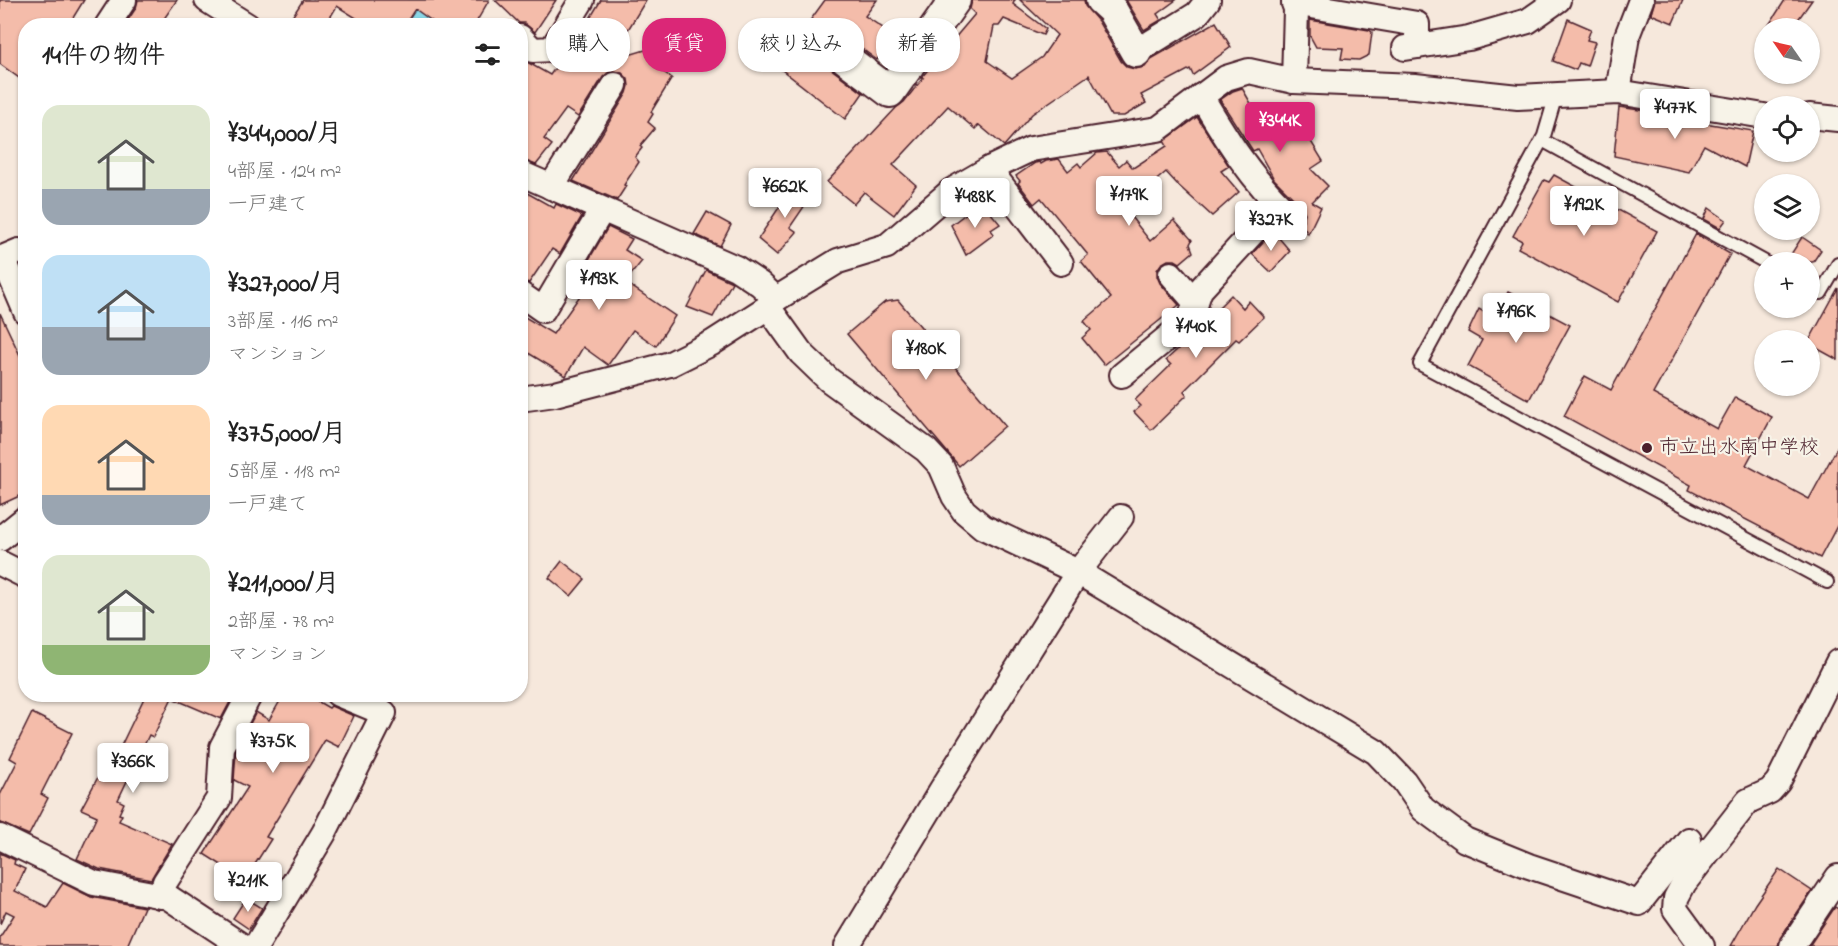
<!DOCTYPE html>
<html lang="ja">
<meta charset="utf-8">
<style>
:root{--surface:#fff;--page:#f6f6f6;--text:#222;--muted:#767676;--accent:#db2777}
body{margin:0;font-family:"Indie Flower","Klee One",sans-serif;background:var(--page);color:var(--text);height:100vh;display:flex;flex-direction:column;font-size:22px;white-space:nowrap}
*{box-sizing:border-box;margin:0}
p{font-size:20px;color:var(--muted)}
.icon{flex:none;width:33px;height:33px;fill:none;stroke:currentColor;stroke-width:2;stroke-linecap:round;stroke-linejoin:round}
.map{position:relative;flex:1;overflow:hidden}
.drawer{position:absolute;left:18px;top:18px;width:510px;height:684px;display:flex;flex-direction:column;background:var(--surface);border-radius:24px;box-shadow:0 2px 4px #0004}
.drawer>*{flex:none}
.banner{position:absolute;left:546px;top:18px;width:570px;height:54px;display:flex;gap:12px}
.needle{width:39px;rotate:304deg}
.controls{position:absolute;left:1754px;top:18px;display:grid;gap:12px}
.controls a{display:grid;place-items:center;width:66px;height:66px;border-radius:50%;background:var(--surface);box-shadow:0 2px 4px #0004;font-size:30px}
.price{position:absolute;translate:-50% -51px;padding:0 14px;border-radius:6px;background:#fff;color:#222;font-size:20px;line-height:39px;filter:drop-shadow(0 2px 3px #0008)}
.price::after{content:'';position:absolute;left:50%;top:36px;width:18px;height:14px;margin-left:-9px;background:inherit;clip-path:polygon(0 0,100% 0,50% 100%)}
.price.on{background:var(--accent);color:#fff}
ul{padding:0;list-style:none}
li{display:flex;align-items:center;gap:18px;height:150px;padding:0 24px}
li span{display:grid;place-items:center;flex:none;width:168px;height:120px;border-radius:18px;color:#555}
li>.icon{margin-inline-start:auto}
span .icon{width:72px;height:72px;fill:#fffc;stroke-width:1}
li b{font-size:26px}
h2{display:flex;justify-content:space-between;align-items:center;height:72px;padding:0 24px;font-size:26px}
.tag{padding:0 21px;border-radius:24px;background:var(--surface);box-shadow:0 2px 4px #0004;font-size:21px;line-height:54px}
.tag.on{background:var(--accent);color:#fff}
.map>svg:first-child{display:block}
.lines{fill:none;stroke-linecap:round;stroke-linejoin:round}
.river{stroke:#8ad8e8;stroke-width:42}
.building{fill:#f4bcaa;stroke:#4a1f2b;stroke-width:1.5}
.service-casing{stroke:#4a1f2b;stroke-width:16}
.minor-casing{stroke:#4a1f2b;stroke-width:28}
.tertiary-casing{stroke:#4a1f2b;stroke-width:34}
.service{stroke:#f7f3e8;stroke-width:12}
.minor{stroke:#f7f3e8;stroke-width:24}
.tertiary{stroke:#f7f3e8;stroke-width:30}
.poi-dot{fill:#4a1f2b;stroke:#f7f3e8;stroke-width:2}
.labels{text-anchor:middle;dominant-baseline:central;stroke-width:4.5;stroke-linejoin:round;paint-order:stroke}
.poi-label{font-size:20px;fill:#4a1f2b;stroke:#f7f3e8;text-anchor:start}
</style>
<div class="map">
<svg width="1838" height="946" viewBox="0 0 1838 946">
<rect width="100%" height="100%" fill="#f6e8dc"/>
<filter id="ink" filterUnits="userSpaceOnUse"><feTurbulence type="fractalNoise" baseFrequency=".0167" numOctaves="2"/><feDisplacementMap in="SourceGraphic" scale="12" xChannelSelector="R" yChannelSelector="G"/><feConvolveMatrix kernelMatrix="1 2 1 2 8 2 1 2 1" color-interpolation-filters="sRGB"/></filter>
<g filter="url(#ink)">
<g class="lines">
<polyline class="river" points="422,26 430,0"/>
</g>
<g class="building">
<polygon points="0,0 84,0 68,26 26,26 26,83 0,64"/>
<polygon points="138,0 177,0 159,26 124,26 136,8"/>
<polygon points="303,0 489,0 474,26 439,26 415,9 404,26 369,26 337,6 325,26 306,26 292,17"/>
<polygon points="495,0 556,0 535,32 524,23 519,23"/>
<polygon points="601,0 646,0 609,61 645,50 660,59 655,66 672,78 651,112 653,114 648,122 655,128 640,146 642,148 635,157 639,162 624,185 626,186 617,200 573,181 627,93 629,86 628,79 622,73 615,71 609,72 603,77 578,117 566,109 544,139 552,145 536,165 520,159 520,58 550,75 561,60 566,63 588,27 586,25"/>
<polygon points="825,0 877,0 865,16 904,42 896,54 884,49 877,60 839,32 832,29 823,30 816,35 812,44 813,52 818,59 863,93 845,119 777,66"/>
<polygon points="972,0 1015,0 1013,4 1046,29 1043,35 1004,19 999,26 994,26 987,61 1012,78 1042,57 1057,35 1020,0 1084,0 1085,6 1098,21 1121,61 1127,67 1135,69 1145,67 1151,59 1216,22 1231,47 1193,75 1190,69 1141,95 1146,103 1124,116 1111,116 1089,75 1032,114 1004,146 979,125 975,129 948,106 893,165 916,185 894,215 864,192 854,204 827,182 896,108 904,102 923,78 921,78 975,14 970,9"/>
<polygon points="1126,0 1176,0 1157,14 1161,20 1144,30"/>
<polygon points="1655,0 1683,0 1673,23 1651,14"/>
<polygon points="1785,0 1812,0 1792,28 1767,28"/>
<polygon points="1568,19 1591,29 1587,40 1595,42 1587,66 1579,63 1576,70 1553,61"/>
<polygon points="1310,20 1369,30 1372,32 1369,55 1359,60 1341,59 1343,48 1316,47 1310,36"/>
<polygon points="1242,88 1260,119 1274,110 1290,139 1304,130 1323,161 1311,169 1328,186 1312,202 1321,207 1308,234 1302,225 1305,213 1301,206 1274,179 1257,149 1253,151 1220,100 1233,91"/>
<polygon points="1619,107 1667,114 1666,117 1705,121 1705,123 1753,131 1745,167 1704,145 1689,172 1614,156"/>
<polygon points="1197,117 1229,166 1221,171 1239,192 1212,216 1179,186 1166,172 1124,208 1150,241 1174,220 1192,240 1190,244 1193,252 1180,263 1175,260 1168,260 1161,264 1157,270 1157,276 1160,283 1179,305 1104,365 1082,338 1091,330 1084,321 1111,298 1081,261 1088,255 1041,198 1034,204 1018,183 1020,181 1016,176 1035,163 1040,162 1041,164 1046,161 1059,159 1068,171 1078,163 1081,167 1097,153 1107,152 1119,166 1126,160 1133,168 1167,146 1164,141"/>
<polygon points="1554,175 1657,231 1618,302 1518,248 1522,241 1513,236 1544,180 1549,182"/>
<polygon points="794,180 812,195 790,227 797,232 777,255 758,239 784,200 782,198"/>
<polygon points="520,189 554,208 556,204 582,216 560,254 552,249 529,283 520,280"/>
<polygon points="985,206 1000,224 991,230 994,234 966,255 951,225 972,209 975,213"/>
<polygon points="1709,208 1726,220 1720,228 1704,219"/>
<polygon points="707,212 731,225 720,246 694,234"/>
<polygon points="608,227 632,239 625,250 642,261 625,282 675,316 656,346 633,330 608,365 583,347 566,376 520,348 520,314 553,334 584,290 574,285"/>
<polygon points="1273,231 1290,251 1271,272 1252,254"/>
<polygon points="1696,234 1730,254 1653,394 1717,429 1735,397 1772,417 1746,465 1809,499 1838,446 1838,524 1820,558 1689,490 1691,485 1564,416 1585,376 1611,390"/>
<polygon points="1802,237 1821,250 1813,262 1786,262"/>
<polygon points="706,270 732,282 713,317 687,307"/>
<polygon points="1838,288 1838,360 1809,344 1809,341"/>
<polygon points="1508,292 1570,325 1529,400 1468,366 1482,340 1468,332 1479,309 1494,318"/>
<polygon points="1231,295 1243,308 1249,301 1264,317 1239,341 1236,339 1184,391 1187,395 1151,430 1134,412 1141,406 1135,400 1171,365 1166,360 1199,330 1204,322"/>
<polygon points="898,300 1005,426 959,466 847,334 885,302"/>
<polygon points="0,313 26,368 26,493 0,505"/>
<polygon points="562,561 585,579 571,596 549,578"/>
<polygon points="146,694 225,694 232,698 221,719 172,698 153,737 149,735 118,800 124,803 119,814 122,815 119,821 172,844 151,879 99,869 77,859 97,816 81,809 113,749 118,752"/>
<polygon points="284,694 305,694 329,708 331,706 354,716 339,747 325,740 266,837 271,839 245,880 204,854 248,787 234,780 236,751 256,712 269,720"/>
<polygon points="32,713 72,733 41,794 48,798 29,835 0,823 0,795 17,762 10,758"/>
<polygon points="0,853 15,860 14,864 25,869 15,891 47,907 63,883 91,897 144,907 127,946 0,946 0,937 14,915 6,911 0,924"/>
<polygon points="1779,869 1812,891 1780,938 1778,946 1731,946 1755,904"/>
<polygon points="246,898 262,908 249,929 233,918"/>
<polygon points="1835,907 1838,909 1838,946 1809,946"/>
</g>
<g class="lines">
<g class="service-casing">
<g id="service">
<polyline points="1556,95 1544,136 1420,364 1827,582"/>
<polyline points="1542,140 1765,262"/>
<polyline points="1809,287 1821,293 1838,264"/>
</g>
</g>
<g class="minor-casing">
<g id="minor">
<polyline points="207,0 248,26"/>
<polyline points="1294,3 1417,24 1417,46"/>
<polyline points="1294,3 1296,9 1294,81"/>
<polyline points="107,26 124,0"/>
<polyline points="520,37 533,50 552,49 582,0"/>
<polyline points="1405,48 1469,38 1528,21 1558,0"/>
<polyline points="1136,52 1197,14 1208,0"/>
<polyline points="1618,92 1627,36 1641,0"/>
<path d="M1201 96C1227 140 1253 182 1291 216"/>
<polyline points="1809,116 1838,119"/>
<polyline points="989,169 1061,263"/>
<polyline points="520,173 736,268 760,284 776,299"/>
<polyline points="551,187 615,85"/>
<polyline points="3,258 26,312"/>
<polyline points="0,259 19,251 26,253"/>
<polyline points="1171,274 1196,303"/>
<polyline points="520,294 543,310 602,210"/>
<polyline points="768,307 801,353 829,380 926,450 941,466 954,496 964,511 983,527 1078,572 1376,752 1404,781 1423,809 1465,840 1529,866 1639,903 1689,840"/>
<polyline points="1122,375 1190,319 1200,290 1267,217 1281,207"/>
<polyline points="520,399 555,394 670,364 712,343 768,307 776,299 838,261 887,246 951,191 989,169 1031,149 1158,129 1226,78 1249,71 1294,81 1415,86 1518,97 1618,92 1764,116"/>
<polyline points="0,539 26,518"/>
<polyline points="0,563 26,576"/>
<polyline points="0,837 94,883 168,897 242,946"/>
<polyline points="160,896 165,882 219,798 222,747 250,694"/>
<polyline points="256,946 324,833 384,713 338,694"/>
<polyline points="847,946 942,789 1078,572 1121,517"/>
<polyline points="1702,946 1675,909 1676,898 1684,883 1748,801 1770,791 1778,782 1838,662"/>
<polyline points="1792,946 1838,877"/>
</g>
</g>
<g class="tertiary-casing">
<g id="tertiary">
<polyline points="1101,0 1112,10 1136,52"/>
<polyline points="829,46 890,92 955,0"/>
</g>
</g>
<use href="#service" class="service"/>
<use href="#minor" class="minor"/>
<use href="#tertiary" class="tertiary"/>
</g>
</g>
<circle class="poi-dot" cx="1647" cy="448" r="6"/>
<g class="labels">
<g class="poi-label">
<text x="1659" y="448">市立出水南中学校</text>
</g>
</g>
</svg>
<div class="controls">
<a><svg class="needle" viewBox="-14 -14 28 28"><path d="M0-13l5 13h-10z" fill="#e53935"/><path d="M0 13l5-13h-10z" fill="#767676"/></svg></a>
<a><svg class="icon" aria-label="locate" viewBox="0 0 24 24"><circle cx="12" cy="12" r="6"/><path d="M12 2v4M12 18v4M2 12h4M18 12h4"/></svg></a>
<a><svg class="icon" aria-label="layers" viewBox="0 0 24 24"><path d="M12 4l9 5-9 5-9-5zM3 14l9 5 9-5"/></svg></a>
<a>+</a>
<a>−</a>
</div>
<b class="price" style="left:1675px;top:140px">¥477K</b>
<b class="price on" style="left:1280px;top:153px">¥344K</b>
<b class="price" style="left:785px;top:219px">¥662K</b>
<b class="price" style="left:1129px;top:227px">¥179K</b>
<b class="price" style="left:975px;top:229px">¥488K</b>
<b class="price" style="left:1584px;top:237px">¥192K</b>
<b class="price" style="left:1271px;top:252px">¥327K</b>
<b class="price" style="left:599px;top:311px">¥193K</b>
<b class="price" style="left:1516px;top:344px">¥196K</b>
<b class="price" style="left:1196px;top:359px">¥140K</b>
<b class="price" style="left:926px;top:381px">¥180K</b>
<b class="price" style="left:273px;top:774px">¥375K</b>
<b class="price" style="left:133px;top:794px">¥366K</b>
<b class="price" style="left:248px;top:913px">¥211K</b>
<div class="banner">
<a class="tag">購入</a>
<a class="tag on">賃貸</a>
<a class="tag">絞り込み</a>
<a class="tag">新着</a>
</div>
<section class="drawer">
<h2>14件の物件<svg class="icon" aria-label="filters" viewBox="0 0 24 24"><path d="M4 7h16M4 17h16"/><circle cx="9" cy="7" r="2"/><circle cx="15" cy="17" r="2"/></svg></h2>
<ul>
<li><span style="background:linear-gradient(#dfe7d0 70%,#9aa5b1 0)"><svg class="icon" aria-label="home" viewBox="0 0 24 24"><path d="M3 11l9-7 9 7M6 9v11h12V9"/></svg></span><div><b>¥344,000/月</b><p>4部屋 · 124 m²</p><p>一戸建て</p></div></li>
<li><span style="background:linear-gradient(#bfe0f5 60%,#9aa5b1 0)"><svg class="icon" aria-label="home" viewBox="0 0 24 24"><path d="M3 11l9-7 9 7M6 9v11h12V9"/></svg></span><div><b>¥327,000/月</b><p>3部屋 · 116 m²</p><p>マンション</p></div></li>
<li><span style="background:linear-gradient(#ffd9b3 75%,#9aa5b1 0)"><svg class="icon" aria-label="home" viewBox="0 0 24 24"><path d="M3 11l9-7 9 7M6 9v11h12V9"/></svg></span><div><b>¥375,000/月</b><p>5部屋 · 118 m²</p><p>一戸建て</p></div></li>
<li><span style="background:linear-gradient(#dfe7d0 75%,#8fb573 0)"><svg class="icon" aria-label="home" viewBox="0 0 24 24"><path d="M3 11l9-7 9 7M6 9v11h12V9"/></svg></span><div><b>¥211,000/月</b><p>2部屋 · 78 m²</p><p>マンション</p></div></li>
</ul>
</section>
</div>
